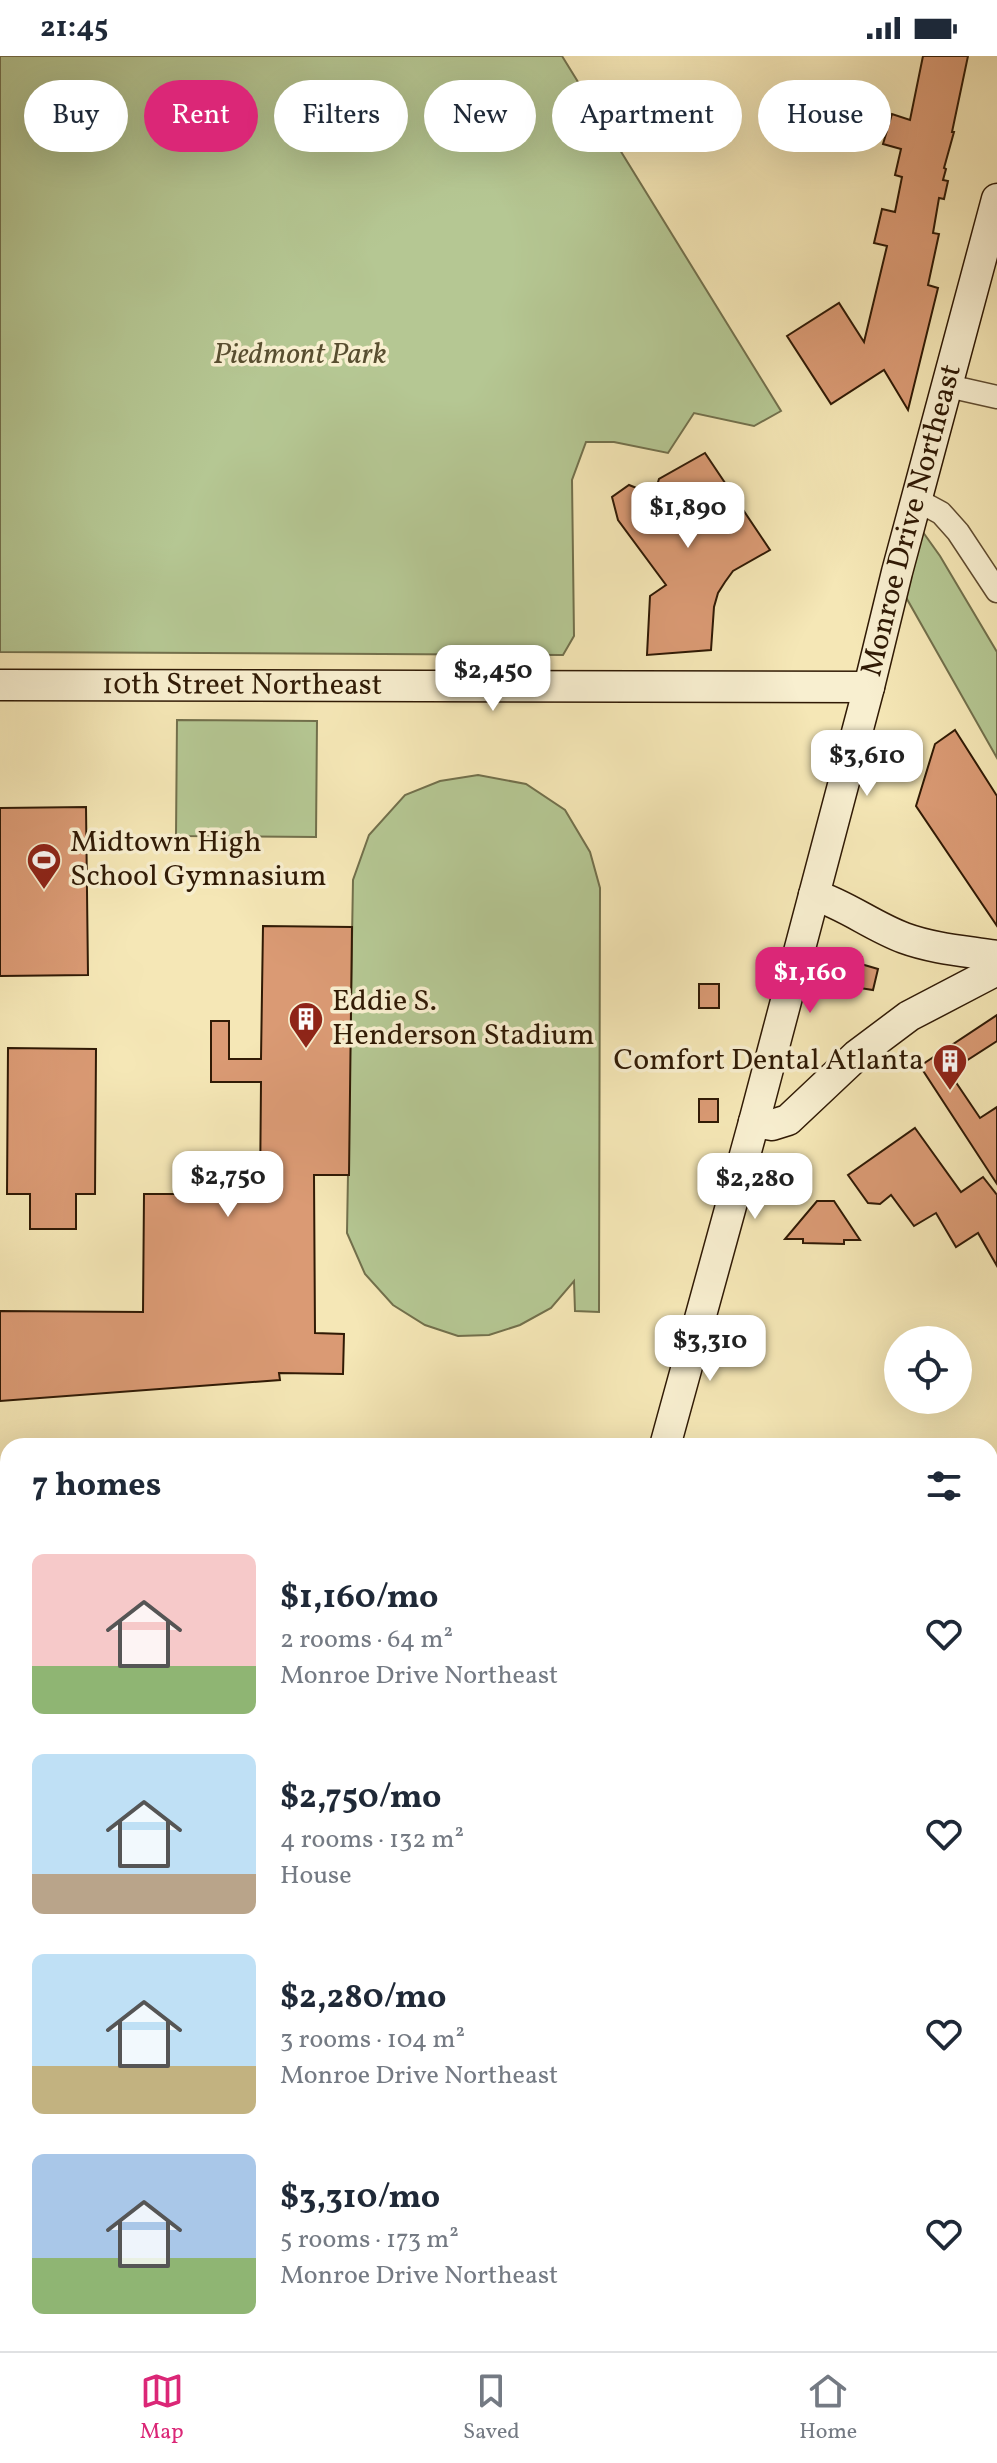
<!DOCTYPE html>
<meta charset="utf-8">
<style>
:root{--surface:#fff;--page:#f2f2f3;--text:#1f2937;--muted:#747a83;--line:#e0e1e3;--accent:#db2777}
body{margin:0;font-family:Vollkorn,serif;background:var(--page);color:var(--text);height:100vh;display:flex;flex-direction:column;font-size:30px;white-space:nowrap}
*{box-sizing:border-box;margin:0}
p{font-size:26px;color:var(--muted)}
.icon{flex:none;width:44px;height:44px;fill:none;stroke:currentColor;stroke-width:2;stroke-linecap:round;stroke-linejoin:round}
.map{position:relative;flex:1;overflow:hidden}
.panel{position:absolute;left:0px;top:1382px;width:998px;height:914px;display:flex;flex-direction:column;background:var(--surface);border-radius:24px 24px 0 0;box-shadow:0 8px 32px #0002}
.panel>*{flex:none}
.banner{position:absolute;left:24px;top:24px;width:950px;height:72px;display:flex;gap:16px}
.buttons{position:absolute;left:884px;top:1270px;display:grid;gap:16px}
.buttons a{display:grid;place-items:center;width:88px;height:88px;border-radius:50%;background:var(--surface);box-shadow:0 8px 32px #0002;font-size:40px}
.price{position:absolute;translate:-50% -68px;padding:0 18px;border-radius:16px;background:#fff;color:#222;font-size:26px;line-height:52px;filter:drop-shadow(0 2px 4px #0008)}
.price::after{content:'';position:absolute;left:50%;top:48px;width:24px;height:18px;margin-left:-12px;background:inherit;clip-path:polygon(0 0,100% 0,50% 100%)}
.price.selected{background:var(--accent);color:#fff}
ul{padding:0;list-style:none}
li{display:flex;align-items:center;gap:24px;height:200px;padding:0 32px}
li span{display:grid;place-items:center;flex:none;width:224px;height:160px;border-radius:12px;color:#555}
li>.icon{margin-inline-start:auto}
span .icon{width:96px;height:96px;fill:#fffc;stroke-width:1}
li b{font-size:34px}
h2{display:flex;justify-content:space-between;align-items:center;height:96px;padding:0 32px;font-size:34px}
.pill{padding:0 28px;border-radius:36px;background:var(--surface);box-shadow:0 8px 32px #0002;font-size:28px;line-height:72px}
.pill.selected{background:var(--accent);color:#fff}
.status{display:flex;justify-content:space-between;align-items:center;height:56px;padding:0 40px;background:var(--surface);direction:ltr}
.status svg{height:22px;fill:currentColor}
.dock{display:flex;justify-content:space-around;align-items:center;height:112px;border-top:2px solid var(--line);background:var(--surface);font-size:22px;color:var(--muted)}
.dock a{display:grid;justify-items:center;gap:4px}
.dock .selected{color:var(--accent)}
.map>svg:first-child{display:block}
.green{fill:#b5c793;stroke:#72704c;stroke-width:2}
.building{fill:#da9a74;stroke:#301a05;stroke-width:2}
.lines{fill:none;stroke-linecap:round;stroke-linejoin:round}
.street-casing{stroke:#614d31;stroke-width:25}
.secondary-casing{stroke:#301a05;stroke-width:33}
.street{stroke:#f8efd0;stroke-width:22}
.secondary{stroke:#f8efd0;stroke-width:30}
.labels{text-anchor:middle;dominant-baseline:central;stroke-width:7;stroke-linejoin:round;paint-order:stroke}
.park-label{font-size:30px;font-style:italic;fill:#584e30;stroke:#f8efd0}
.street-label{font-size:30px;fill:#301a05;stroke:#f8efd0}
.poi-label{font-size:30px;fill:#301a05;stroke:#f8efd0;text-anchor:start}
</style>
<div class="status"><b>21:45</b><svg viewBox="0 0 49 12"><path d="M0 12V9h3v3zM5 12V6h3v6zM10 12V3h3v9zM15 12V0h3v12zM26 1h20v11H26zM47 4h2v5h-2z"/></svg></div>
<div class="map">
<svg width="997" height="2295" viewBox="0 0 997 2295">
<rect width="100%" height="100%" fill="#f5e7b6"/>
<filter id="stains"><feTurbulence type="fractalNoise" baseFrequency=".0025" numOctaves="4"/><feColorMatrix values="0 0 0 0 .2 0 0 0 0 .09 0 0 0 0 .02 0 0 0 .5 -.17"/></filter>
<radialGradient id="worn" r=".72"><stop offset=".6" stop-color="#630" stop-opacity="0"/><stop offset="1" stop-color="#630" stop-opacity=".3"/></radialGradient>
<g class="green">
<polygon points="0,0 562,0 781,355 754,370 694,357 668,397 614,386 586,386 572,424 574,580 563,599 0,596"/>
<polygon points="920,472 940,500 997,596 997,702 903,536"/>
<polygon points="177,664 317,665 316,781 176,780"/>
<polygon points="478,719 526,728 565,754 590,796 600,832 599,1256 575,1255 574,1225 551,1252 520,1269 489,1279 458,1280 425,1269 393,1249 365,1218 347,1177 353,824 369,779 405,739 440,725"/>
<polygon points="289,2288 386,2288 384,2295 291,2295 287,2290"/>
</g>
<g class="building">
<polygon points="923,0 968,0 952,76 954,76 944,112 946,113 943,124 948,125 944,143 939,142 933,177 939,178 928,229 938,232 908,354 884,314 831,348 787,280 839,247 864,286 887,190 874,187 882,153 895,156 902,121 895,119 901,93 883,88 892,58 910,64"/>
<polygon points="705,397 770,494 733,515 725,526 718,537 714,551 711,594 647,599 650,540 666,529 618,464 612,441 629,429 654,439 659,423"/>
<polygon points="955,674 997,740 997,870 916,750 935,688"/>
<polygon points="86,751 88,919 0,920 0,752"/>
<polygon points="263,870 352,871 349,1119 314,1119 315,1277 344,1278 343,1318 279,1317 280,1324 0,1345 0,1255 143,1256 144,1138 260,1138 261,1026 211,1026 211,965 229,965 229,1003 261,1003"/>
<polygon points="844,897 862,901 861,908 878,913 873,934 854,931 852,937 834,932"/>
<rect x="699" y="928" width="20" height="24"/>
<polygon points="997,959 997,985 949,1016 980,1062 997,1051 997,1128 920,1010"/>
<polygon points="8,992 96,993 95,1138 76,1138 76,1173 30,1173 30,1138 7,1138"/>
<rect x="699" y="1043" width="19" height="23"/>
<polygon points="915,1072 961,1136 983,1121 997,1139 997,1210 978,1177 956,1191 936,1157 914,1170 891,1139 880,1148 868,1147 848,1119"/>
<polygon points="817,1145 834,1145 860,1184 844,1184 844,1188 803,1187 803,1183 785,1183"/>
</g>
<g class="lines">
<g class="street-casing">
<g id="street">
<polyline points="948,330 997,341"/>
<polyline points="917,444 941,457 958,476 997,535"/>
<polyline points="0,1433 8,1433"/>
<polyline points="0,2274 8,2267"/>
<polyline points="111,2288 118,2295"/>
<polyline points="145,2295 262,2288"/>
<polyline points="966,2295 967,2288"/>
</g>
</g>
<g class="secondary-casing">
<g id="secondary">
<path id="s1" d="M0 629 869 631"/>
<path d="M814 839C846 849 872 870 904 882 934 893 966 895 997 900"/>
<polyline points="754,1066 772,1069 788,1064 857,999 909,960 997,914"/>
<path id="s2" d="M665 1390 754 1066 869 631 897 516 997 143"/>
<polyline points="410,2295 412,2288"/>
</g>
</g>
<use href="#street" class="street"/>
<use href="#secondary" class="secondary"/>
</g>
<defs>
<g id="stadium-pin" transform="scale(1.8)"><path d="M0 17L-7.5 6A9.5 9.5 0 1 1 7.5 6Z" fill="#8f2418" stroke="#f8efd0"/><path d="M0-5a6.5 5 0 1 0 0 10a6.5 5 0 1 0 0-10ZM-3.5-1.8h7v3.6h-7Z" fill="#fff"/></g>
<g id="building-pin" transform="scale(1.8)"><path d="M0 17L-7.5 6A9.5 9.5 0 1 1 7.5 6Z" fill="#8f2418" stroke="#f8efd0"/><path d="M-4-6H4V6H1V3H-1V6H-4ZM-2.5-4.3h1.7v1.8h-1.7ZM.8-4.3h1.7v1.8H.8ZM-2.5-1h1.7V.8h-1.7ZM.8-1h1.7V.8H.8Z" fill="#fff"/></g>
</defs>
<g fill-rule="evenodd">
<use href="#stadium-pin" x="44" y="804"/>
<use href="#building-pin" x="306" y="963"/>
<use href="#building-pin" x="950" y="1005"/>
</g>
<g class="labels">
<g class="park-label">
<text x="300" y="299">Piedmont Park</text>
</g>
<g class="street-label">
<text stroke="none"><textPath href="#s2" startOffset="958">Monroe Drive Northeast</textPath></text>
<text stroke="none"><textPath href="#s1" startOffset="242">10th Street Northeast</textPath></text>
</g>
<g class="poi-label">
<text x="70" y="787">Midtown High<tspan x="70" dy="34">School Gymnasium</tspan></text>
<text x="332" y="946">Eddie S.<tspan x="332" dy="34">Henderson Stadium</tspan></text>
<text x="924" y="1005" text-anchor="end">Comfort Dental Atlanta</text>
</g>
</g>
<rect width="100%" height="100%" filter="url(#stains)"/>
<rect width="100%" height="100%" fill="url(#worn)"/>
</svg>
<div class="buttons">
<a><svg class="icon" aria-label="locate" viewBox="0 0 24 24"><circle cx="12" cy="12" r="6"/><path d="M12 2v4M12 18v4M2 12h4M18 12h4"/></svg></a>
</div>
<b class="price" style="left:688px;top:494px">$1,890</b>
<b class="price" style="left:493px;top:657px">$2,450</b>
<b class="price" style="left:867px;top:742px">$3,610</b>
<b class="price selected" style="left:810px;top:959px">$1,160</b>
<b class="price" style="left:228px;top:1163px">$2,750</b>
<b class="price" style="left:755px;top:1165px">$2,280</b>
<b class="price" style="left:710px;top:1327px">$3,310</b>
<div class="banner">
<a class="pill">Buy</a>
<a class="pill selected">Rent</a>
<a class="pill">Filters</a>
<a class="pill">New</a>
<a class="pill">Apartment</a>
<a class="pill">House</a>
</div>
<section class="panel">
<h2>7 homes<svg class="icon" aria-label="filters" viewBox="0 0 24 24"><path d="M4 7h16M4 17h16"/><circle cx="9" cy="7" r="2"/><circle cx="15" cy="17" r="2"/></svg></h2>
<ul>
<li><span style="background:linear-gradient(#f6c9c9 70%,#8fb573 0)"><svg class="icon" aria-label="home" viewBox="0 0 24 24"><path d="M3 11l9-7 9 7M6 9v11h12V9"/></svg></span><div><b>$1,160/mo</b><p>2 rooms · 64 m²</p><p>Monroe Drive Northeast</p></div><svg class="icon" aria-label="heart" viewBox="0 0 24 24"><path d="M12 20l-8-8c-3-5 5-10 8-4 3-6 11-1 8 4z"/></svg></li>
<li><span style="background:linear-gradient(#bfe0f5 75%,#b9a48a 0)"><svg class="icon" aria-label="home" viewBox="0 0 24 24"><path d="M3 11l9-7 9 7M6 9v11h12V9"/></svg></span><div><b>$2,750/mo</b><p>4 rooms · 132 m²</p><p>House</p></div><svg class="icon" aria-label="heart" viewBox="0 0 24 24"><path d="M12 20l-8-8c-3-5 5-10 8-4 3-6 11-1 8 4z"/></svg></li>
<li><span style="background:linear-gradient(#bfe0f5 70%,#c2b280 0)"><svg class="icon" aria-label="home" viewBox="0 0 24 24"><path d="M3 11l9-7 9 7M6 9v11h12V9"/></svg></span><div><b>$2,280/mo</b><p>3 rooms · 104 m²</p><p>Monroe Drive Northeast</p></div><svg class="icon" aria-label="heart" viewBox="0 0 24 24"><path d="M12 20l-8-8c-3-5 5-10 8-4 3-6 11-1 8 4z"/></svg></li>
<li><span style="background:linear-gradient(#a9c7e8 65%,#8fb573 0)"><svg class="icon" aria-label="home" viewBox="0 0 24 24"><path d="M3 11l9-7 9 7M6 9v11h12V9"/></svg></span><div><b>$3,310/mo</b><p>5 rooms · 173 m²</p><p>Monroe Drive Northeast</p></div><svg class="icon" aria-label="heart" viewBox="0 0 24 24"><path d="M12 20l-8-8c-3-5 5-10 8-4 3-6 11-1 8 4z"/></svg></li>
</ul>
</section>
</div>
<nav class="dock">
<a class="selected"><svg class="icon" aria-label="map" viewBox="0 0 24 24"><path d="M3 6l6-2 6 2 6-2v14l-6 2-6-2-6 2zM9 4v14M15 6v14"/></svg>Map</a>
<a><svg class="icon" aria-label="saved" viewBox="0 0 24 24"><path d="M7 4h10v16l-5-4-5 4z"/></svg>Saved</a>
<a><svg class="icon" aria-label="home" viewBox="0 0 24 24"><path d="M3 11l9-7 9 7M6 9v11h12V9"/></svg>Home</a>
</nav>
